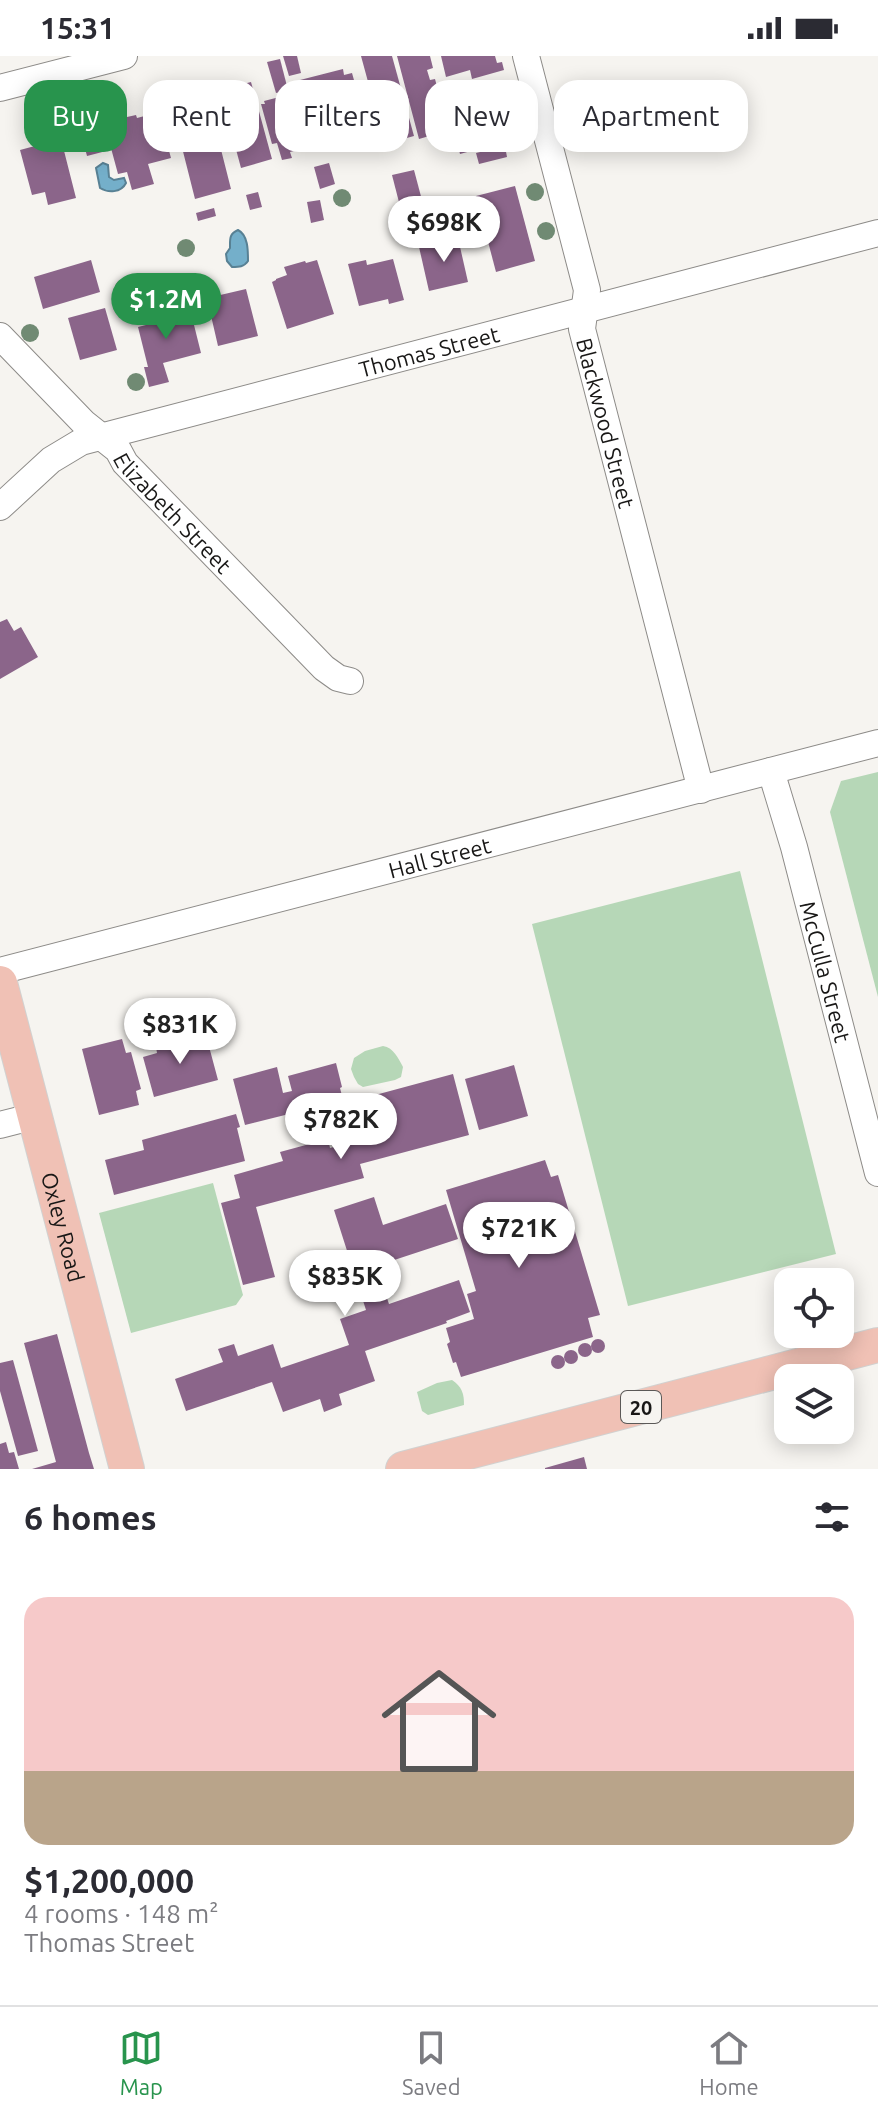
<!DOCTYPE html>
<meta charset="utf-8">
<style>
:root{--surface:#fff;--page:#f2f2f3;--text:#2b2b33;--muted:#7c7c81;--line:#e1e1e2;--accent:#28944d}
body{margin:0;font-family:Ubuntu,sans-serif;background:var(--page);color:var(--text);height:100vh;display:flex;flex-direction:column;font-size:30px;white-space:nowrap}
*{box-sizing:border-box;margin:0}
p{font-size:26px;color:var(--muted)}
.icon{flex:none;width:44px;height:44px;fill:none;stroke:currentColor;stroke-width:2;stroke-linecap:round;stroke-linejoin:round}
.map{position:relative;height:1413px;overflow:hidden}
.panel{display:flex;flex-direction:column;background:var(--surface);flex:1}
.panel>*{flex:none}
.guide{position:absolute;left:24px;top:24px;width:830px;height:72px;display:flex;gap:16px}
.buttons{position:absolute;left:774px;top:1212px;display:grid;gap:16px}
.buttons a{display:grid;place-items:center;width:80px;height:80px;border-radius:16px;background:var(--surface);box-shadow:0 4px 20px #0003;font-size:40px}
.price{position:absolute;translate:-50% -68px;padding:0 18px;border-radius:28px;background:#fff;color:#222;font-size:26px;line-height:52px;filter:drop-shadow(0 2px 4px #0008)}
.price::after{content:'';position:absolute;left:50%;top:48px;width:24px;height:18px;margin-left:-12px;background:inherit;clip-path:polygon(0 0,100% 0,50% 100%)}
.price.current{background:var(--accent);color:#fff}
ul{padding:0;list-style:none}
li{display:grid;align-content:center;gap:16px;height:424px;padding:0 24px}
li+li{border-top:2px solid var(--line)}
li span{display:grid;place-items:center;height:248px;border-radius:24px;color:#555}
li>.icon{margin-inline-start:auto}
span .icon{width:144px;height:144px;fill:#fffc;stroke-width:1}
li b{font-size:34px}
h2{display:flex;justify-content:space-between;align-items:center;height:96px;padding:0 24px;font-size:34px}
.tag{padding:0 28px;border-radius:24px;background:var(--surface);box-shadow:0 4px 20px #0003;font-size:28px;line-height:72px}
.tag.current{background:var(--accent);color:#fff}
.status{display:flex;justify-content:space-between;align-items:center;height:56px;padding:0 40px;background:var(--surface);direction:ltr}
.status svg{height:22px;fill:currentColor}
.menu{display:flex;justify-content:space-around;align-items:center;height:112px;border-top:2px solid var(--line);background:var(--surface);font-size:22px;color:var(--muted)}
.menu a{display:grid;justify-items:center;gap:4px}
.menu .current{color:var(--accent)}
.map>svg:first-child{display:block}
.green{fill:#b6d7b7}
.water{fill:#74afca;stroke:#588194;stroke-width:2}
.building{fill:#8b658a}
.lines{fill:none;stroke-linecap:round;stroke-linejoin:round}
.minor-casing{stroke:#8d8b88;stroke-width:28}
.major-casing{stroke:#d1d1d0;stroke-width:36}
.minor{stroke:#fff;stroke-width:26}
.major{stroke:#f0c1b5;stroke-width:34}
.tree{fill:#708a73}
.labels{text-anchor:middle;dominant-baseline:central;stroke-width:8;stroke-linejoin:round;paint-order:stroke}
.shield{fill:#f6f4f0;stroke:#5b5957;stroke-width:2}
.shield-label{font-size:20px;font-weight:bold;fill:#181716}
.street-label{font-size:22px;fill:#181716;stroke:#f6f4f0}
</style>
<div class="status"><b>15:31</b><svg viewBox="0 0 49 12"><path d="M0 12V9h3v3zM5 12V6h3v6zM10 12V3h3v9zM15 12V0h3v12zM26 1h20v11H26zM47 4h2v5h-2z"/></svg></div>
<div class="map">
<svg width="878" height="1413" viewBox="0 0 878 1413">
<rect width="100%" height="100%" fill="#f6f4f0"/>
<g class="green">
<polygon points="878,716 878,941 830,756 841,725"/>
<polygon points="740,815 836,1198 628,1250 532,868"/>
<path d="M383 990C394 992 398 1002 403 1011L401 1021 395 1024 363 1031 358 1028 354 1021 351 1013 354 1002 365 995Z"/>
<polygon points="213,1127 243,1239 236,1249 131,1277 99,1157"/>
<path d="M452 1324C462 1331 464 1337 464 1349L428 1359 422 1355 417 1336 437 1327Z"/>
</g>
<g class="water">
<path d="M63 64 75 72 76 78 70 84H67L59 80 46 79 43 73C46 64 55 65 63 64Z"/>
<path d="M103 107 108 109 109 121 114 124 124 122 126 127C121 137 108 137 100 132L96 112Z"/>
<path d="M238 174C248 179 248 194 248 205 244 211 239 211 232 211L227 205 226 198 230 192C230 183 229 178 238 174Z"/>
</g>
<g class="building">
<polygon points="283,0 297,0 301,17 289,20"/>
<polygon points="361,0 392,0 414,80 385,88"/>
<polygon points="397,0 430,0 433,12 427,14 430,24 435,23 444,57 438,59 443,76 419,83"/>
<polygon points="441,0 495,0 497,7 502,6 504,14 472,23 470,14 446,21"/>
<polygon points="280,3 288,34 276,37 267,6"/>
<polygon points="343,13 344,19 352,17 359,42 362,41 375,88 353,94 346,69 314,78 300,24"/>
<polygon points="251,26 272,103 241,112 220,34"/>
<polygon points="499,26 515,83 460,98 452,67 462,65 457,47 471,43 469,35"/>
<polygon points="193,38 195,46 215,41 221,64 214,66 231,133 195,143 171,48 178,45 177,42"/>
<polygon points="291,38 305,92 290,96 292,102 282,104 277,87 272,88 261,48 265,48 264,45"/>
<polygon points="156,57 159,70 162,69 171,102 148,108 154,128 132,134 127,116 118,118 108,81 110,81 107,70 127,65 127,61 136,59 137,62"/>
<polygon points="105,71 110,94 87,100 81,77"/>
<polygon points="61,83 76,142 48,149 45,136 32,139 20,94"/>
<polygon points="505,90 507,101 479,108 476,97"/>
<polygon points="329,107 335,128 320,133 314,111"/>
<polygon points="414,114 423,148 401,154 392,119"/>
<polygon points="515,130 535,205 496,216 476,140"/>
<polygon points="258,136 262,151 250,154 246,139"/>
<polygon points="320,144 324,164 311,167 307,146"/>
<polygon points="214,152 216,160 198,165 196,157"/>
<polygon points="475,169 478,179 463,183 461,173"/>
<polygon points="458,182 468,226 429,235 419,191"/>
<polygon points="393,203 404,244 389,248 388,243 359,250 348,208 366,204 367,209"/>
<polygon points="91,204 100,236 43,253 34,221"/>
<polygon points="317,204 334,258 287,273 272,226 276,224 276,223 287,219 284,211 305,205 306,207"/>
<polygon points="246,233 258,280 218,290 209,251 212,250 212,247 217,246 216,240"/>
<polygon points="167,245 171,262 191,257 201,297 163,307 169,326 149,331 144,311 148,311 138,271 150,268 145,251"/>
<polygon points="105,252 117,294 80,304 68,262"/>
<polygon points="7,563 14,575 21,571 38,601 0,623 0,566"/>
<polygon points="193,981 195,987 207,983 218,1024 154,1041 143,1001 157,997 156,991"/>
<polygon points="122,983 126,997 131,996 141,1033 136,1035 139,1049 99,1059 82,993"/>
<polygon points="336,1007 342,1031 340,1032 349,1067 295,1081 289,1058 245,1069 233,1023 277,1011 283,1037 292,1035 288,1020"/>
<polygon points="514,1009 528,1060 479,1074 465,1023"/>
<polygon points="453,1018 469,1079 360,1108 364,1122 256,1151 275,1221 243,1229 221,1147 240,1142 234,1119 283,1105 280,1096 328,1083 330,1092 363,1083 353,1045"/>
<polygon points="236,1058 240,1071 237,1072 245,1105 114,1139 105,1104 144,1094 142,1084"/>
<polygon points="545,1104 551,1121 558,1119 600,1259 588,1262 593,1281 461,1321 456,1306 453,1307 447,1288 450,1286 446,1272 474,1263 467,1238 476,1235 446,1134"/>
<polygon points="374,1141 383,1169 446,1148 458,1183 376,1210 389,1248 459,1224 470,1256 446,1265 447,1267 365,1295 375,1325 339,1338 342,1349 324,1356 320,1343 283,1356 272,1326 186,1355 175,1323 223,1306 218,1293 234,1288 238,1300 273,1288 281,1312 349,1289 340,1263 366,1254 334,1154"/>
<polygon points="57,1278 89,1397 94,1413 32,1413 56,1406 24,1287"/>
<circle cx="598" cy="1290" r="7"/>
<circle cx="585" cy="1294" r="7"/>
<circle cx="571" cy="1301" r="7"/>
<circle cx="558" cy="1306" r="7"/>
<polygon points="13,1304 38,1395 18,1400 0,1335 0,1307"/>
<polygon points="6,1386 9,1397 14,1396 19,1413 0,1413 0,1388"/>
<polygon points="584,1401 587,1413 545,1413 545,1412"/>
</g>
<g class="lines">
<g class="minor-casing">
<g id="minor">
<path id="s1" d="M526 0 587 234 582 273 701 734"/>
<polyline points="0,32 124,0"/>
<path id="s2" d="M0 280 84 367 118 394 125 407 324 612 338 622 350 625"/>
<path id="s3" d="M0 451 51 404 81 386 878 177"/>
<path id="s4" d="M771 715 794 791 878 1117"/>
<path id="s5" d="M0 915 878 687"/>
<polyline points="0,1069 35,1060"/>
</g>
</g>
<g class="major-casing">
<g id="major">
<path id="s6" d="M0 927 127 1413"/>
<polyline points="403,1413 878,1289"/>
</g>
</g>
<use href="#minor" class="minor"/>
<use href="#major" class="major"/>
</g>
<g class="tree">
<circle cx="43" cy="49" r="9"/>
<circle cx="535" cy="136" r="9"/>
<circle cx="342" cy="142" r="9"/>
<circle cx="454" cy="149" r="9"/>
<circle cx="546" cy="175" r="9"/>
<circle cx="186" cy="192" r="9"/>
<circle cx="124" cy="232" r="9"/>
<circle cx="30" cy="277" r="9"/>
<circle cx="136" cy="326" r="9"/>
</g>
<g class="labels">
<rect class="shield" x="621" y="1335" width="40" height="32" rx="6"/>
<g class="shield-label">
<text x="641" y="1351">20</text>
</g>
<g class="street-label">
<text stroke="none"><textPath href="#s3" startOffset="464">Thomas Street</textPath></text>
<text stroke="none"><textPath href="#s1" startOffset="378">Blackwood Street</textPath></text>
<text stroke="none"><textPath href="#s2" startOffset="248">Elizabeth Street</textPath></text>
<text stroke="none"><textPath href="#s5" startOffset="454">Hall Street</textPath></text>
<text stroke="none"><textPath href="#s4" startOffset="208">McCulla Street</textPath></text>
<text stroke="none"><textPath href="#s6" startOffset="252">Oxley Road</textPath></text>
</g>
</g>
</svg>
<div class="buttons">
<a><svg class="icon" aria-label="locate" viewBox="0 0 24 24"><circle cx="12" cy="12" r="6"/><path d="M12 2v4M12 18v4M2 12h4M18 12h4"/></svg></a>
<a><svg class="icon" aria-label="layers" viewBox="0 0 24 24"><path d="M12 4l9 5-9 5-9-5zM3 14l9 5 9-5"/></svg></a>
</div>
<b class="price" style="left:444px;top:208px">$698K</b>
<b class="price current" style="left:166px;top:285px">$1.2M</b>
<b class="price" style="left:180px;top:1010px">$831K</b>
<b class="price" style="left:341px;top:1105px">$782K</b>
<b class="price" style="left:519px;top:1214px">$721K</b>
<b class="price" style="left:345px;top:1262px">$835K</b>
<div class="guide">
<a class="tag current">Buy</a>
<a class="tag">Rent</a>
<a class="tag">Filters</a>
<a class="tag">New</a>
<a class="tag">Apartment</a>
</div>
</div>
<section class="panel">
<h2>6 homes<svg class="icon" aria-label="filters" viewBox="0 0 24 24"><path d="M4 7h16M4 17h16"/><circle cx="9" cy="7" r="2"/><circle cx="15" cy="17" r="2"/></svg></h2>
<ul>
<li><span style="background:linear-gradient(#f6c9c9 70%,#b9a48a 0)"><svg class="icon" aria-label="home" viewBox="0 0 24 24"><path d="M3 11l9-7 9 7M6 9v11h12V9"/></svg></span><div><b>$1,200,000</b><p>4 rooms · 148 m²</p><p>Thomas Street</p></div></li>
</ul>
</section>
<nav class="menu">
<a class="current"><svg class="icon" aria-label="map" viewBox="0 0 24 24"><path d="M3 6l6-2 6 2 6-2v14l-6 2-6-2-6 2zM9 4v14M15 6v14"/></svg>Map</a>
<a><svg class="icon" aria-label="saved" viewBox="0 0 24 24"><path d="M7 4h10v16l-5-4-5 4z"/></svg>Saved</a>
<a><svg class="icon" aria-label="home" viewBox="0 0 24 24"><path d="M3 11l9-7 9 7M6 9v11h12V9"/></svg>Home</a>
</nav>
